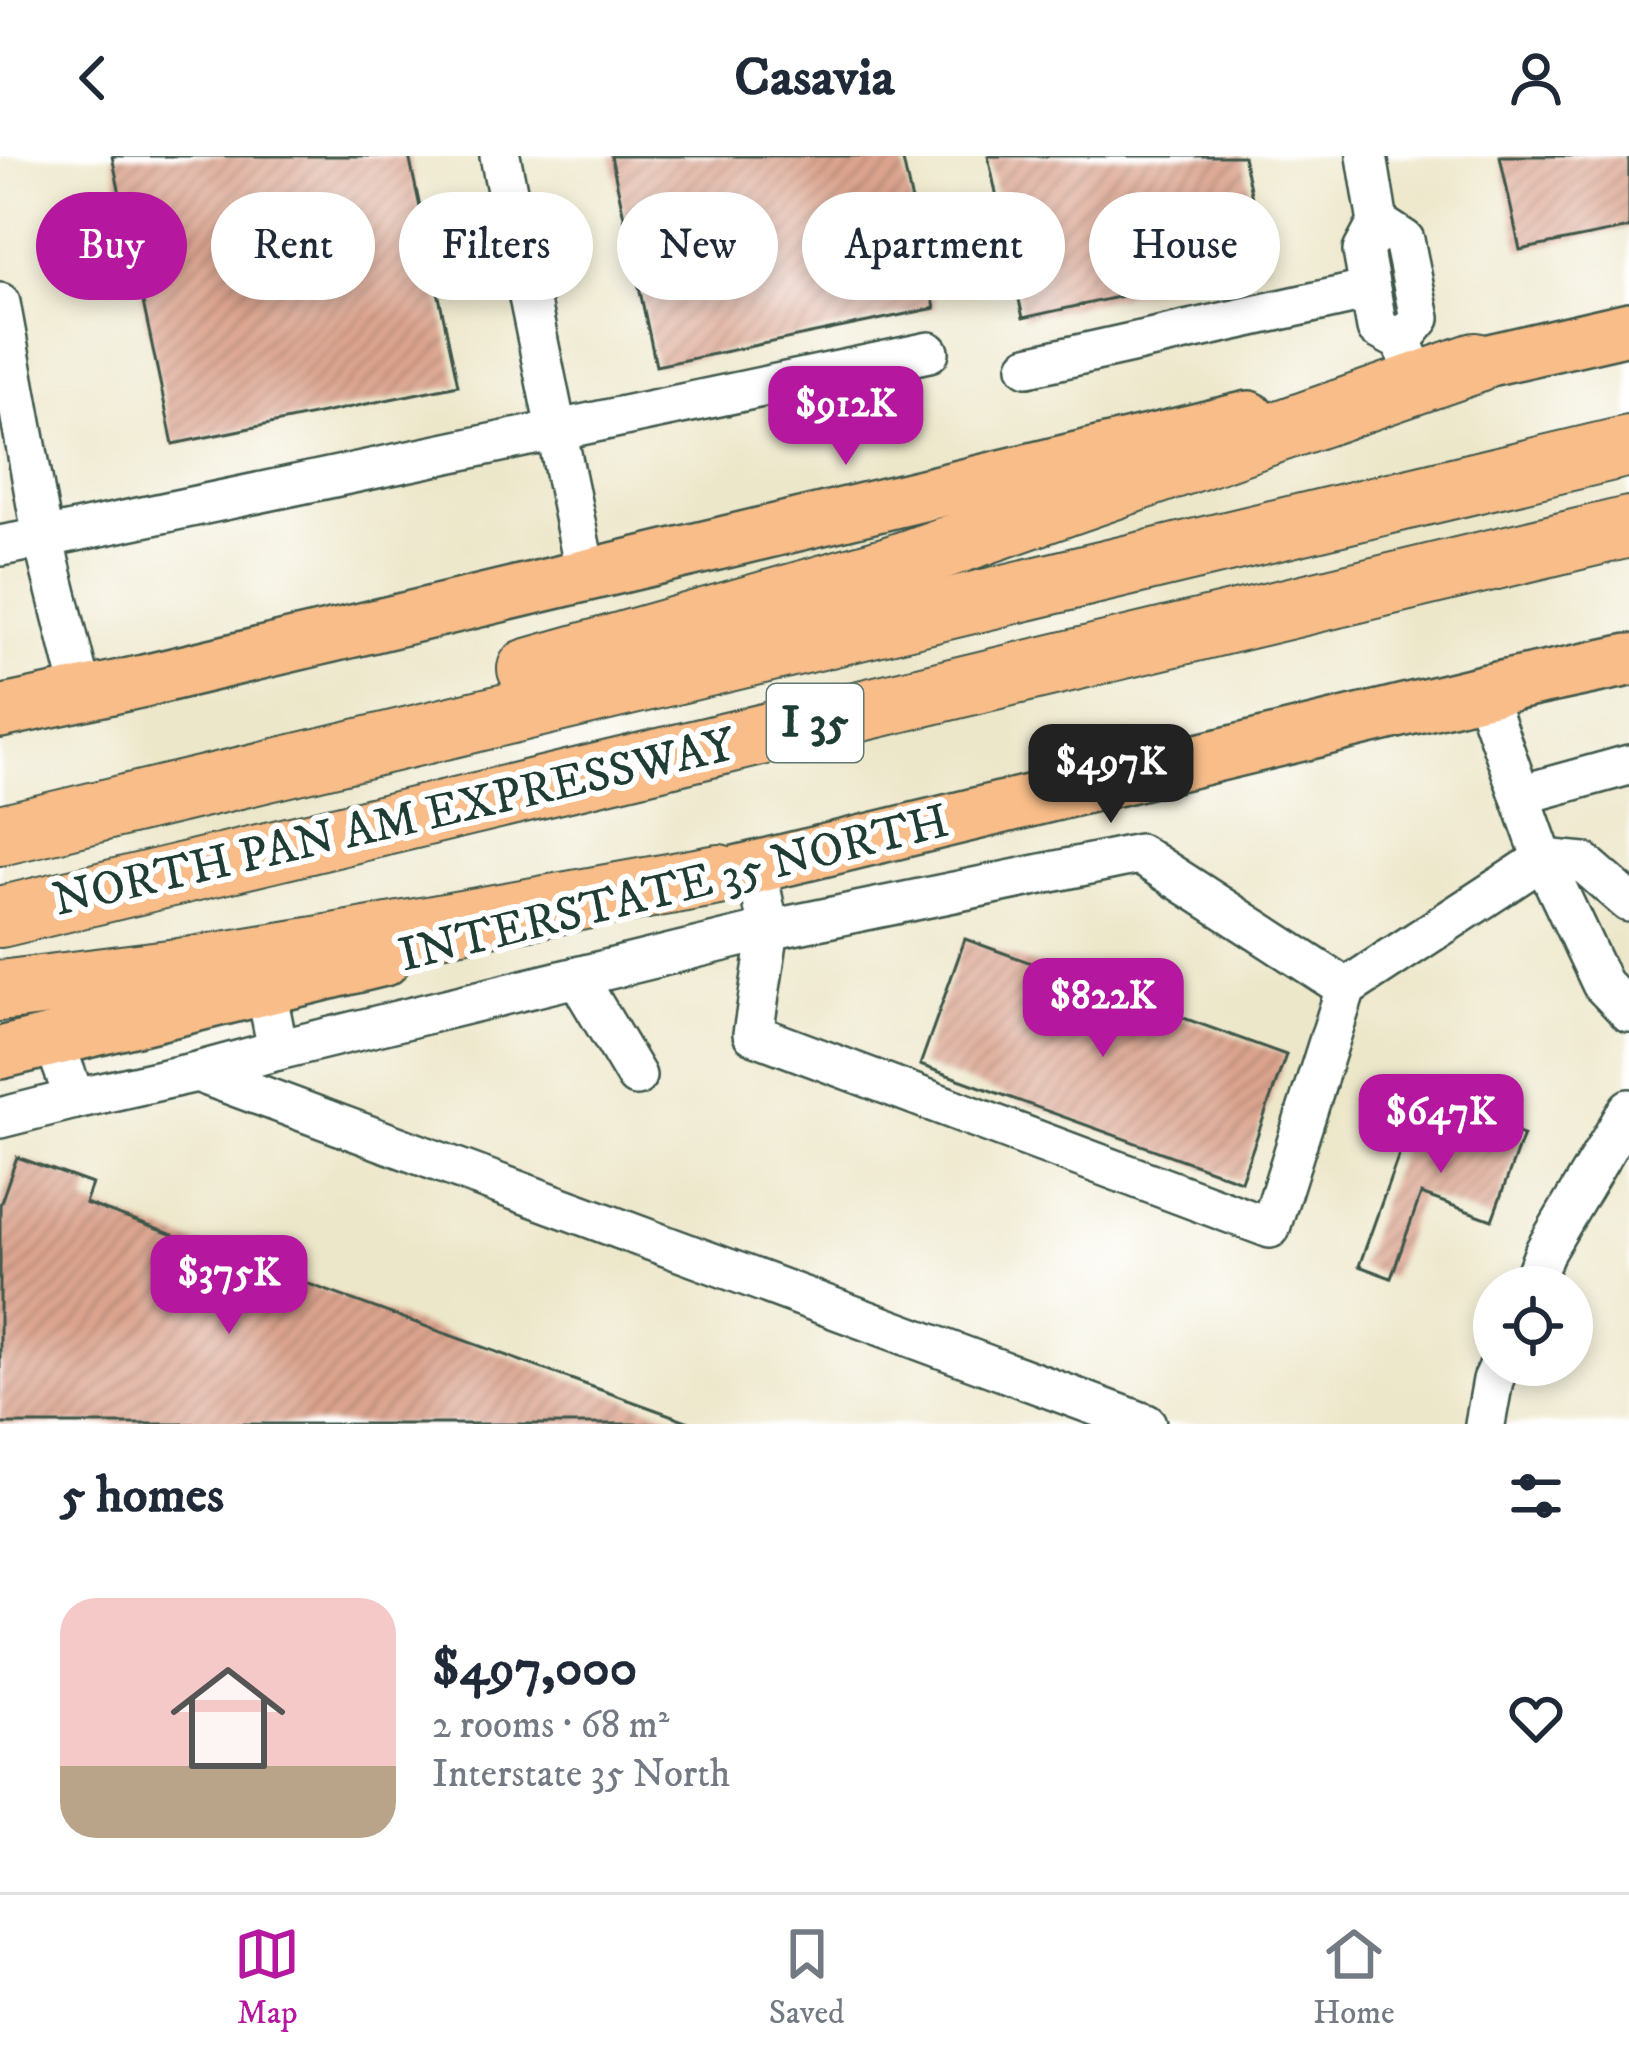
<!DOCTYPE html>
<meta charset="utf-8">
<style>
:root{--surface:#fff;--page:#f6f6f7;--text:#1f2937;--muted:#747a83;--line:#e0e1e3;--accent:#b5179e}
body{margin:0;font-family:"IM FELL DW Pica",serif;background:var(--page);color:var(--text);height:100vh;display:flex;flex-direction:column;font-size:45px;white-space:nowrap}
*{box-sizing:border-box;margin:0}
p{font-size:39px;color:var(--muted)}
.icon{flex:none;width:66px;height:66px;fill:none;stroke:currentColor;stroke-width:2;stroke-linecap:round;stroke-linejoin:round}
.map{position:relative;height:1268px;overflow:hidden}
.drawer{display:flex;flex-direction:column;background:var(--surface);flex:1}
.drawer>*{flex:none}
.banner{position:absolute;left:36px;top:36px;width:1557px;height:108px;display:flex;gap:24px}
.buttons{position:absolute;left:1473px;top:1110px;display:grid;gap:24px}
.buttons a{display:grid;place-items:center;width:120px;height:120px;border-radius:50%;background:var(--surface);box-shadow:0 6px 18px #0003;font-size:60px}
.price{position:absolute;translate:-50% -102px;padding:0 27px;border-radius:24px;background:var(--accent);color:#fff;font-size:39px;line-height:78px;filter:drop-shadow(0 3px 6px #0008)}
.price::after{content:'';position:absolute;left:50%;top:72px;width:36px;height:27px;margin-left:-18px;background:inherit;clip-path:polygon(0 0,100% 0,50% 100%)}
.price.selected{background:#222;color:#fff}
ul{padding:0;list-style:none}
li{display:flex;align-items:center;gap:36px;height:300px;padding:0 60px}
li+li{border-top:3px solid var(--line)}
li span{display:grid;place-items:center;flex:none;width:336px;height:240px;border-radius:36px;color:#555}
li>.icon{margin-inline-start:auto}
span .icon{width:144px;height:144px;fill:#fffc;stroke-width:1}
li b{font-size:51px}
h2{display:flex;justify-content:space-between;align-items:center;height:144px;padding:0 60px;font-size:51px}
.tag{padding:0 42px;border-radius:54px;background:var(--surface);box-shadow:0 6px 18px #0003;font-size:42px;line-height:108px}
.tag.selected{background:var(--accent);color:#fff}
header{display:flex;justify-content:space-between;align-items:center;height:156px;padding:0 60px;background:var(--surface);font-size:54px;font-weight:800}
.dock{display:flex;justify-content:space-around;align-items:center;height:168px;border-top:3px solid var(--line);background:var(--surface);font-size:33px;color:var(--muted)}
.dock a{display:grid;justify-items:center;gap:6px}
.dock .selected{color:var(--accent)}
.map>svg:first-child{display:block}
.building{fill:url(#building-hatch)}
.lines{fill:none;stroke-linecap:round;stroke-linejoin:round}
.minor-casing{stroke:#3e564a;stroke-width:44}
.major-casing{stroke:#3e564a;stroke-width:56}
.highway-casing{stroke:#3e564a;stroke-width:64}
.minor{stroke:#fff;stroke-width:39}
.major{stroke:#f8bd89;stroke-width:51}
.highway{stroke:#f8bd89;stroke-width:60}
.labels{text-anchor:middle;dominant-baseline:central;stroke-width:12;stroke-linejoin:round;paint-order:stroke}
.shield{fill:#fff;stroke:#627771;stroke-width:3}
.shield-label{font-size:45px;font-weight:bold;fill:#1f3d34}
.street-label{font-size:48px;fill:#1f3d34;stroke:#fff}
</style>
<header><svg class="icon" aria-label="back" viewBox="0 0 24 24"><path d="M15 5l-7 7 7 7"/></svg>Casavia<svg class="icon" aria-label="person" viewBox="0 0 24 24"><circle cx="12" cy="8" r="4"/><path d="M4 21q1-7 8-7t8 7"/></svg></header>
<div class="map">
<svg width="1629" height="1268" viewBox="0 0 1629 1268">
<defs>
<pattern id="building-hatch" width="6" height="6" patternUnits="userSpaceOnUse" patternTransform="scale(3)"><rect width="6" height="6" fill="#dca48f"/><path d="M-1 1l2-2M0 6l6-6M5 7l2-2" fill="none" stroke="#b28776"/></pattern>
</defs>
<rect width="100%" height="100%" fill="#fff"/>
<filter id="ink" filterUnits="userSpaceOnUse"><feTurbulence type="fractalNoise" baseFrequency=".00833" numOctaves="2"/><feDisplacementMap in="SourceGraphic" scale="24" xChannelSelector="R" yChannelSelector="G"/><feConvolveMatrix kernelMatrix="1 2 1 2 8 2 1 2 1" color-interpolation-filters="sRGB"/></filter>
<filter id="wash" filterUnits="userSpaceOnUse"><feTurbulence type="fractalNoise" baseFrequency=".004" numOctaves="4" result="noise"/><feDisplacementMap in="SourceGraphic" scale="48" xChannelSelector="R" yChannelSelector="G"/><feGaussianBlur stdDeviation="2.7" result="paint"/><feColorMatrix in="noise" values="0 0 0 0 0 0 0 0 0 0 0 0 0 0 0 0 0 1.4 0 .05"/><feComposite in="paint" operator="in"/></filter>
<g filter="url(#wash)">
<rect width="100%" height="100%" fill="#ede7ca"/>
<g id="blocks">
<g class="building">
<polygon points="112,0 409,0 458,229 173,288"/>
<polygon points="611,0 902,0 935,152 656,210"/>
<polygon points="988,0 1243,0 1266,108 1023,162"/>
<polygon points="1500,0 1629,0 1629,72 1520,94"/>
<polygon points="965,783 1286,899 1241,1025 920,909"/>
<polygon points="1417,948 1447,958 1449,952 1523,979 1492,1064 1421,1038 1391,1122 1359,1110"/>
<polygon points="17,1001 92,1028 85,1047 695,1268 0,1268 0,1049"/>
</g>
</g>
</g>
<g filter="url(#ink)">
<use href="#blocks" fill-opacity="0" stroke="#3e564a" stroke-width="3"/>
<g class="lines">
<g class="minor-casing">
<g id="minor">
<polyline points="500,0 586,419"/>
<polyline points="1367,0 1378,67 1363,95 1377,172 1401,185 1417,221"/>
<polyline points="1378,67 1404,84 1420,162 1401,185"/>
<polyline points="0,147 43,382 0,390"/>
<polyline points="1028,210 1370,134"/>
<polyline points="1483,535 1543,703 1602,828 1629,856"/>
<polyline points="82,538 43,382 929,196"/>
<polyline points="1520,639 1629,609"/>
<polyline points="577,821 636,920"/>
<polyline points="1346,832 1543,703 1584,707 1629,746"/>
<polyline points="53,884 75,943 197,916 278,894 266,834"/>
<polyline points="278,894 769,774 1139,698 1346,832 1270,1072 753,878 769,774 756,711"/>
<polyline points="197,916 1146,1268"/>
<polyline points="0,962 75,943"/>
<polyline points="1531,1131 1545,1095 1629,953"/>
<polyline points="1485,1268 1493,1224 1500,1209"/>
</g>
</g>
<g class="major-casing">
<g id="major">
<polyline points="1437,216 1629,172"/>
<polyline points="0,556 144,525 1249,261"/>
<polyline points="682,729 1483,535 1629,504"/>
<polyline points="0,897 384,804"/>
</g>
</g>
<g class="highway-casing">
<g id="highway">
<polyline points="528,513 892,410 1475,207"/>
<polyline points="0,679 1629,290"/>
<polyline points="0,761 1629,371"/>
<polyline points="0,835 186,812 321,790 719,719"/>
</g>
</g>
<use href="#minor" class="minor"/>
<use href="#major" class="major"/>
<use href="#highway" class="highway"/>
</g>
</g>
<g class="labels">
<rect class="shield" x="767" y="528" width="96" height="78" rx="9"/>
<g class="shield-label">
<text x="815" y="567">I 35</text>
</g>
<g class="street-label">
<text transform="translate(394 667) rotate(-13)">NORTH PAN AM EXPRESSWAY</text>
<text transform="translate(674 733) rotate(-14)">INTERSTATE 35 NORTH</text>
</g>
</g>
</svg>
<div class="buttons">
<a><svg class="icon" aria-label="locate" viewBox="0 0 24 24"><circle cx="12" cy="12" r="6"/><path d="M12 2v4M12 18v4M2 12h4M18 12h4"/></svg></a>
</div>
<b class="price" style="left:846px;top:312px">$912K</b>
<b class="price selected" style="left:1111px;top:670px">$497K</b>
<b class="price" style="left:1103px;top:904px">$822K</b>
<b class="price" style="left:1441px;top:1020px">$647K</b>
<b class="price" style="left:229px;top:1181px">$375K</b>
<div class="banner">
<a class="tag selected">Buy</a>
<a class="tag">Rent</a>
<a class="tag">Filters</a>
<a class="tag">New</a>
<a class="tag">Apartment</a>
<a class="tag">House</a>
</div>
</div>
<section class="drawer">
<h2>5 homes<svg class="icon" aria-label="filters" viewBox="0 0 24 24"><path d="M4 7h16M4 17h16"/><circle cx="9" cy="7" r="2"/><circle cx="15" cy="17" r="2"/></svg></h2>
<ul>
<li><span style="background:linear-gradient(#f6c9c9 70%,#b9a48a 0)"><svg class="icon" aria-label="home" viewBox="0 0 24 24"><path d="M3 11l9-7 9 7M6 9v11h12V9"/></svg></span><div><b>$497,000</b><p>2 rooms · 68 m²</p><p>Interstate 35 North</p></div><svg class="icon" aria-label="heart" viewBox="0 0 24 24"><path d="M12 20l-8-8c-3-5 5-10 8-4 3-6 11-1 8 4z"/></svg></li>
</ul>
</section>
<nav class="dock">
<a class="selected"><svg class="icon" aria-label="map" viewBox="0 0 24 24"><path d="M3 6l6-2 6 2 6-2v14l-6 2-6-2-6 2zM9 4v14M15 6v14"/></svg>Map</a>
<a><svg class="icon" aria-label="saved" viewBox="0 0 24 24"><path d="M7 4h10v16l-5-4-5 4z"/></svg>Saved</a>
<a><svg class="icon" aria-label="home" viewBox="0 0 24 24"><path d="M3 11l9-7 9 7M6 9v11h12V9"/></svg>Home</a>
</nav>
